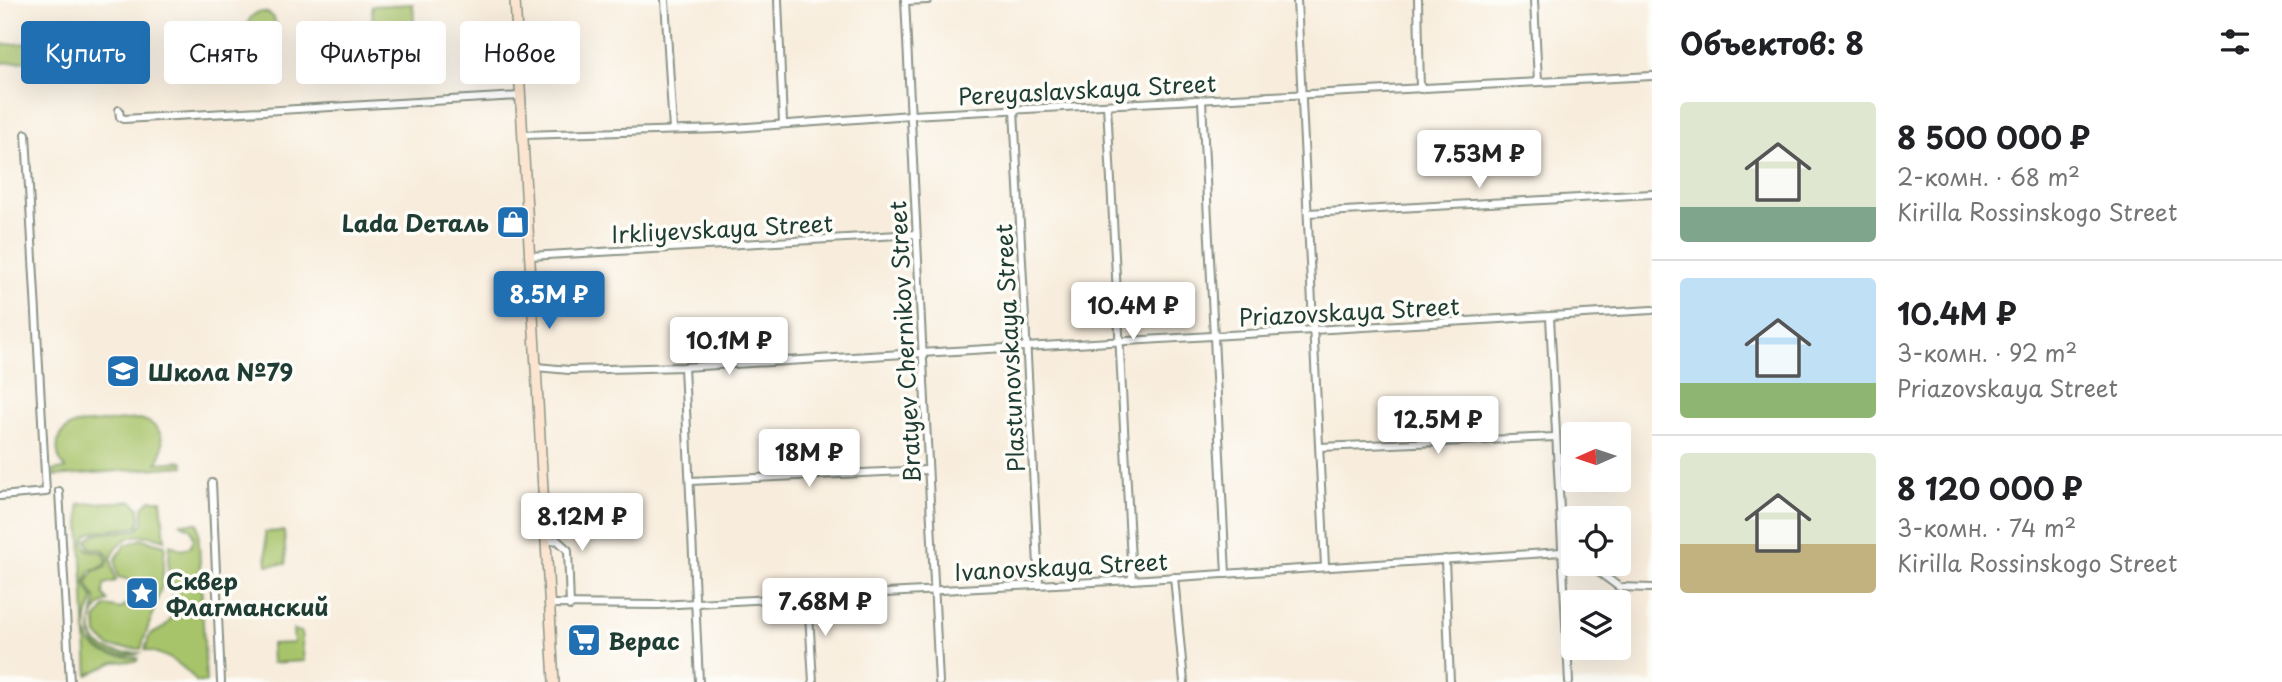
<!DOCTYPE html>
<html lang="ru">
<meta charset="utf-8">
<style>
:root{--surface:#fff;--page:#f6f6f6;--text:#202124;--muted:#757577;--line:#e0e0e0;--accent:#1f6fb2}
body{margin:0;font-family:"Playpen Sans",sans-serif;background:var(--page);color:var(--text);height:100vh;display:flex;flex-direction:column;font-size:26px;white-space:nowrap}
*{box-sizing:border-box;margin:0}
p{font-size:23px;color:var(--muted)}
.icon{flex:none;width:38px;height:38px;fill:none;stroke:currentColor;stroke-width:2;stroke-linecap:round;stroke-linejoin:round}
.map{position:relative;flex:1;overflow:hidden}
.sheet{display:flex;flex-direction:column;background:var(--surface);width:630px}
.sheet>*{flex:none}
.hud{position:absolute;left:21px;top:21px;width:665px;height:63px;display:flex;gap:14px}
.needle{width:46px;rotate:267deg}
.tools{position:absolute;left:1561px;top:422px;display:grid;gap:14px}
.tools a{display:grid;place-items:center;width:70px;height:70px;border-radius:7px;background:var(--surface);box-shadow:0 7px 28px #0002;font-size:35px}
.price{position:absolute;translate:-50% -60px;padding:0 16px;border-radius:7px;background:#fff;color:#222;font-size:23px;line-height:46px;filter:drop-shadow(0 2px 4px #0008)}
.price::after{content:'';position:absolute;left:50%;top:42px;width:21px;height:16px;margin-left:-10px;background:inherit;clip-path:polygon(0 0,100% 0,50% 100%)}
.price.selected{background:var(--accent);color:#fff}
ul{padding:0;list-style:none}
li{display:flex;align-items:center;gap:21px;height:175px;padding:0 28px}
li+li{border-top:2px solid var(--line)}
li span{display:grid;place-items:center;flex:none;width:196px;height:140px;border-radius:7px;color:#555}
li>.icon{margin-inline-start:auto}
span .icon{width:84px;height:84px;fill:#fffc;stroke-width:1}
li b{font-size:30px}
h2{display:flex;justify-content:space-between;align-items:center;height:84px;padding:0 28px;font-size:30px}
.tag{padding:0 24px;border-radius:7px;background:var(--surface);box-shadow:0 7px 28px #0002;font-size:24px;line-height:63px}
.tag.selected{background:var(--accent);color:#fff}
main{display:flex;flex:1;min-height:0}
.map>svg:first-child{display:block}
.green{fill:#a8c46a;stroke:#64804f;stroke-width:2}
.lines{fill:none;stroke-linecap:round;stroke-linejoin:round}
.minor-casing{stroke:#8c9588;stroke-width:10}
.secondary-casing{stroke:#8c9588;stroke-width:12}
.minor{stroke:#fff;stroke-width:6}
.secondary{stroke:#fce5d0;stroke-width:9}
.labels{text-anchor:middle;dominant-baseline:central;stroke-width:7;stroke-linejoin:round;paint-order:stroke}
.street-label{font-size:23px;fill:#1f3d34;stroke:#fdfcf7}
.poi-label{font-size:23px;font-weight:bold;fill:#1f3d34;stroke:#fdfcf7;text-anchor:start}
</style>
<main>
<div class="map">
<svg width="1652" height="682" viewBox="0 0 1652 682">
<rect width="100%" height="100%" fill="#fdfcf7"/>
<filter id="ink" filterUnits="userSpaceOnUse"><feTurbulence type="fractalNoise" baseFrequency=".0143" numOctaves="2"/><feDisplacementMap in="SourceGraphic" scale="14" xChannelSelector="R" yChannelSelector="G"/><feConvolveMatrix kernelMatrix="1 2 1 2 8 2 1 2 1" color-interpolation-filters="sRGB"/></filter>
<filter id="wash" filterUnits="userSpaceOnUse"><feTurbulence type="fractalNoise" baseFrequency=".00686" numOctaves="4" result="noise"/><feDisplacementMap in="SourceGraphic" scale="28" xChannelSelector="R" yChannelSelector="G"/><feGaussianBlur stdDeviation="1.57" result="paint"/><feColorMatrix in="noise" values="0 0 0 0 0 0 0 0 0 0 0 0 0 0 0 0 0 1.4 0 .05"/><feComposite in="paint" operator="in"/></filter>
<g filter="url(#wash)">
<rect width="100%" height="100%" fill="#f8eddd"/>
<g class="green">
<polygon points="413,4 416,61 375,63 372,6"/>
<circle cx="262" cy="26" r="14"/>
<polygon points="110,38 111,58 74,59 73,40"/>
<polygon points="29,43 30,61 0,63 0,45"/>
<polygon points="204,43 205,71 185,72 183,44"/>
<path d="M140 419C163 425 168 444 157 463L183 461 184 466 54 476V470L66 469C52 453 55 431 76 424Z"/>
<path d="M150 500H161L165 540C142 532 119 533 111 560L116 581 104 584 103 594 108 601C87 609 85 640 106 649 116 654 129 652 140 653 135 656 126 655 119 655 82 652 91 624 96 600L87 582 94 571 106 567 109 557 104 550 90 548 87 540 95 534 137 530 143 523V507Z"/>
<path d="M132 501 139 508 140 520 137 527 93 532 86 536 84 543 88 550 104 553 107 560 104 566 90 571 85 583 93 598C93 605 90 608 88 614 78 653 111 656 138 658L137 661 114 662 88 675 79 504Z"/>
<path d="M180 523H198L206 682H197C183 664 167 654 145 650L150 634C179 625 177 602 169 578 166 570 170 554 170 544L182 550 190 547 194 539 191 529Z"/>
<polygon points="284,531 286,564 267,565 265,532"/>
<polygon points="142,539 165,545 162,585 141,649 110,647 97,635 96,619 106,606 121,609 132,599 130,580 118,577 115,560 125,545"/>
<polygon points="293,630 301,632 304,661 272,663 271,644 294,643"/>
</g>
</g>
<g filter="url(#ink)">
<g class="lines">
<g class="minor-casing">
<g id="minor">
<polyline points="665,0 673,130"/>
<polyline points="778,0 783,123"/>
<polyline points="905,0 939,682"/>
<polyline points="1297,0 1325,566"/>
<polyline points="1418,0 1420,89"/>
<polyline points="1534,0 1538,82"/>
<polyline points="905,1 928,0"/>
<polyline points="1202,101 1226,574"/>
<polyline points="1107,105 1132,580"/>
<polyline points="119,110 120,117 124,119 520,96"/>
<polyline points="1014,110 1039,584"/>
<polyline points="523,135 720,129 911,115 1652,76"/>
<polyline points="1308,213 1652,194"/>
<polyline points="529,256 916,234"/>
<polyline points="1550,317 1569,682"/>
<polyline points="536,367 569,370 684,367 1652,310"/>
<polyline points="684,367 699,682"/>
<polyline points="1320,447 1555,437"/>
<polyline points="690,481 927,470"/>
<polyline points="212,483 221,682"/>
<polyline points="59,491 70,682"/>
<polyline points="0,496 46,492 26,134"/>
<polyline points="546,542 557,540 568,550 570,606"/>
<polyline points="1445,559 1450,682"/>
<polyline points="1588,564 1619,587 1652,588"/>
<polyline points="1174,577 1184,682"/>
<polyline points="808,596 813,682"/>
<polyline points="549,604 659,605 1132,580 1562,552 1573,554"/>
</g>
</g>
<g class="secondary-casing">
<polyline id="secondary" points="515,0 554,682"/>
</g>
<use href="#minor" class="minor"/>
<use href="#secondary" class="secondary"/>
</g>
</g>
<defs>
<g id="shop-square" transform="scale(1.75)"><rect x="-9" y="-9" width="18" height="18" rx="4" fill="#1f6fb2" stroke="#fdfcf7"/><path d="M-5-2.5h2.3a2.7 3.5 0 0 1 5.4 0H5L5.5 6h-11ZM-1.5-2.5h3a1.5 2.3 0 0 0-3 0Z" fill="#fff"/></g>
<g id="school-square" transform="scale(1.75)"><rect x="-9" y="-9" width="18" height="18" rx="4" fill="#1f6fb2" stroke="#fdfcf7"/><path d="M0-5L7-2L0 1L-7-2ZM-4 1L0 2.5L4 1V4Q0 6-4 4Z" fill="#fff"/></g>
<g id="sight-square" transform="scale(1.75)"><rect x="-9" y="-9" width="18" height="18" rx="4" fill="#1f6fb2" stroke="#fdfcf7"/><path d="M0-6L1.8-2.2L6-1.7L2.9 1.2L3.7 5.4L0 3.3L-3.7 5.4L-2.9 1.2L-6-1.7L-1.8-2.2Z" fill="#fff"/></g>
<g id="supermarket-square" transform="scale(1.75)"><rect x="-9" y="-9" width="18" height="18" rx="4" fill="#1f6fb2" stroke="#fdfcf7"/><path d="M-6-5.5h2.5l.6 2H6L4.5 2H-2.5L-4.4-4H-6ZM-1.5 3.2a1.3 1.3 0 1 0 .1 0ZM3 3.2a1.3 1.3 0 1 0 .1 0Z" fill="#fff"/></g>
</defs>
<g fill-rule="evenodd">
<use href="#shop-square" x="513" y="222"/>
<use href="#school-square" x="123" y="371"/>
<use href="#sight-square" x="142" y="593"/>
<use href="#supermarket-square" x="584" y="640"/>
</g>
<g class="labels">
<g class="street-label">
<text transform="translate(1087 89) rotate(-3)">Pereyaslavskaya Street</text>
<text transform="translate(722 228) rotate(-3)">Irkliyevskaya Street</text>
<text transform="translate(1349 311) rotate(-3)">Priazovskaya Street</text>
<text transform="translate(904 342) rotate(-93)">Bratyev Chernikov Street</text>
<text transform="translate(1009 348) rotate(-93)">Plastunovskaya Street</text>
<text transform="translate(1061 566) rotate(-3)">Ivanovskaya Street</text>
</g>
<g class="poi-label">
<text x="489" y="222" text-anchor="end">Lada Dеталь</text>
<text x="148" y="371">Школа №79</text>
<text x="166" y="580">Сквер<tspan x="166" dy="26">Флагманский</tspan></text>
<text x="608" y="640">Верас</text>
</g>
</g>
</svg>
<div class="tools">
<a><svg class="needle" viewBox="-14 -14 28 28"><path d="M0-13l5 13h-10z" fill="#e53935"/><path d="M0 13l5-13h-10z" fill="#757577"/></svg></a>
<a><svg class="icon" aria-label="locate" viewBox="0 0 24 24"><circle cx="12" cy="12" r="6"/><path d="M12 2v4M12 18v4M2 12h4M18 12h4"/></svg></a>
<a><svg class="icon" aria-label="layers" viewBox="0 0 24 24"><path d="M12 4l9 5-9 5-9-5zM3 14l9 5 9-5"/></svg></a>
</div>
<b class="price" style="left:1479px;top:190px">7.53M ₽</b>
<b class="price selected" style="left:549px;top:331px">8.5M ₽</b>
<b class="price" style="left:1133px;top:342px">10.4M ₽</b>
<b class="price" style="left:729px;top:377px">10.1M ₽</b>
<b class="price" style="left:1438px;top:456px">12.5M ₽</b>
<b class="price" style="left:809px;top:489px">18M ₽</b>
<b class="price" style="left:582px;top:553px">8.12M ₽</b>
<b class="price" style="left:825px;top:638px">7.68M ₽</b>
<div class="hud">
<a class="tag selected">Купить</a>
<a class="tag">Снять</a>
<a class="tag">Фильтры</a>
<a class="tag">Новое</a>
</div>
</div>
<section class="sheet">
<h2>Объектов: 8<svg class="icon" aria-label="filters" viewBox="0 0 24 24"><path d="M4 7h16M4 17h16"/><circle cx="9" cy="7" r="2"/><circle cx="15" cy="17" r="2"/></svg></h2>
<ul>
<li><span style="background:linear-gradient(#dfe7d0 75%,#7fa58c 0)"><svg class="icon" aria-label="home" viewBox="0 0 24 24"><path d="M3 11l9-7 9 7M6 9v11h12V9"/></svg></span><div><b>8 500 000 ₽</b><p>2-комн. · 68 m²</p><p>Kirilla Rossinskogo Street</p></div></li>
<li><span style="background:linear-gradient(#bfe0f5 75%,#8fb573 0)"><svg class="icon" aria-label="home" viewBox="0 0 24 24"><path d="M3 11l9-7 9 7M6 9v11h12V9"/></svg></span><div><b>10.4M ₽</b><p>3-комн. · 92 m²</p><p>Priazovskaya Street</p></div></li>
<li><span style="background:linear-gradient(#dfe7d0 65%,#c2b280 0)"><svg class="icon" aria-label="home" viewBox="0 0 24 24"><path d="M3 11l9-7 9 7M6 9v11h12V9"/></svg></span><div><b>8 120 000 ₽</b><p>3-комн. · 74 m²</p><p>Kirilla Rossinskogo Street</p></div></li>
</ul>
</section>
</main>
